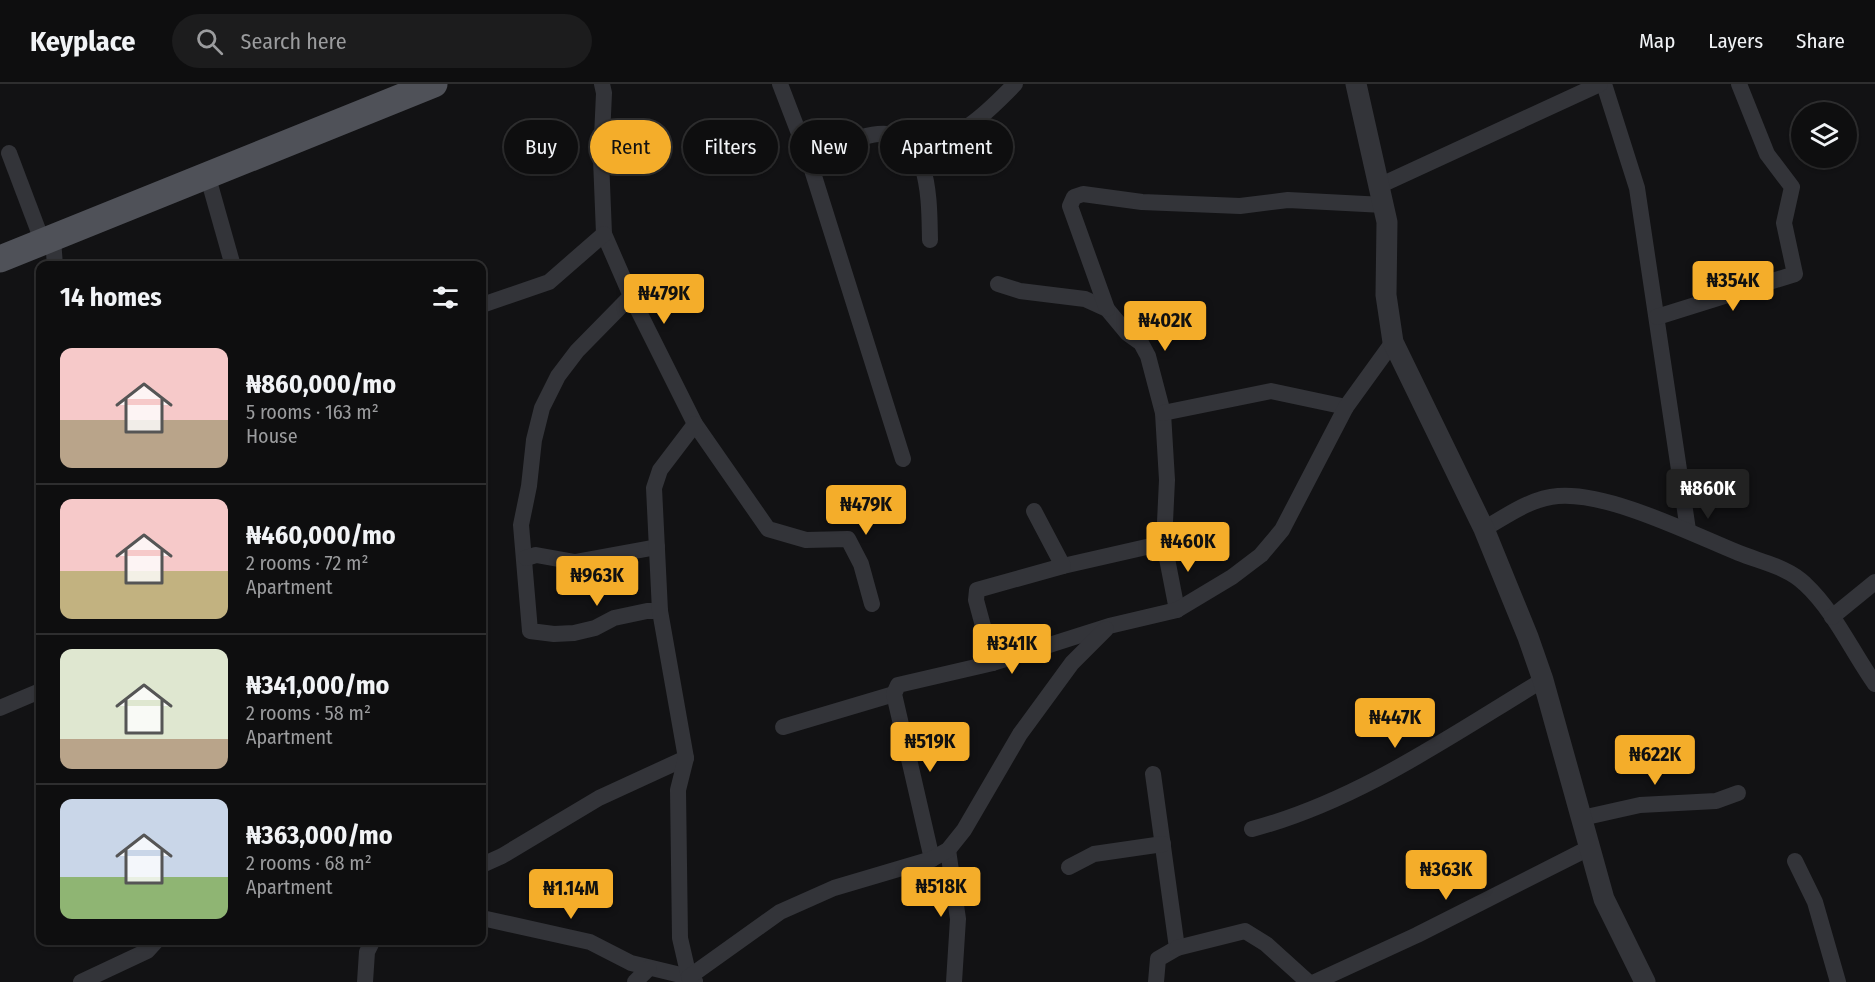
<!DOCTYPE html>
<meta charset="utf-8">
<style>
:root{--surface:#0e0e0f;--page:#1c1c1d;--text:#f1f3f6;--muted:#9b9c9e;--line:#2e2e2f;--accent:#f4ad2a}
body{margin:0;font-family:"Fira Sans Condensed",sans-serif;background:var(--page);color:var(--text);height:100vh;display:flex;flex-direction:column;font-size:22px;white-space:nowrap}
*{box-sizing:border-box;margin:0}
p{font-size:20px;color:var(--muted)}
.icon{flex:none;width:33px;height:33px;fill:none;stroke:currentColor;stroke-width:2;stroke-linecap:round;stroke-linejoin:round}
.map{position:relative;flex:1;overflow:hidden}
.drawer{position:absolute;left:36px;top:177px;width:450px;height:684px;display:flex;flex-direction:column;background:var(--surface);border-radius:12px;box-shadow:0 2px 4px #0004,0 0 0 2px var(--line)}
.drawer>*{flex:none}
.top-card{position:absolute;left:504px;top:36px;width:570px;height:54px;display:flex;gap:12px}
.tools{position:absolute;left:1791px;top:18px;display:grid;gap:12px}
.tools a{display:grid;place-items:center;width:66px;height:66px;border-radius:50%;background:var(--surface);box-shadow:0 2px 4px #0004,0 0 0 2px var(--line);font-size:30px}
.price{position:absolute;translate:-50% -51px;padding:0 14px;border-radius:6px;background:var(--accent);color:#111;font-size:20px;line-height:39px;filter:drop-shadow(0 2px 3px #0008)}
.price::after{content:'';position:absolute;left:50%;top:36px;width:18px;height:14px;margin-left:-9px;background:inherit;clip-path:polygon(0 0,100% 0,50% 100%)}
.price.selected{background:#222;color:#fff}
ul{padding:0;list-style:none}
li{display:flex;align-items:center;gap:18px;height:150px;padding:0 24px}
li+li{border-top:2px solid var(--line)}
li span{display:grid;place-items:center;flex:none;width:168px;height:120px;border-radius:12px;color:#555}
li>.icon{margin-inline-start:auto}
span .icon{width:72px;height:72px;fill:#fffc;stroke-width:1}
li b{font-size:26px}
h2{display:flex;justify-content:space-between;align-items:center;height:72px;padding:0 24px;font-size:26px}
.tag{padding:0 21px;border-radius:27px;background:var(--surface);box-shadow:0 2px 4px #0004,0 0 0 2px var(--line);font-size:21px;line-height:54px}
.tag.selected{background:var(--accent);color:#111}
header{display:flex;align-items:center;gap:36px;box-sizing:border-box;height:84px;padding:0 30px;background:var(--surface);border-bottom:2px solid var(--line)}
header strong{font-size:28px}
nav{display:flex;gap:33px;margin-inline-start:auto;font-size:21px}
.search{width:420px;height:54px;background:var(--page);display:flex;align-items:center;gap:15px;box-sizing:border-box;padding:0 21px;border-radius:33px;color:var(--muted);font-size:22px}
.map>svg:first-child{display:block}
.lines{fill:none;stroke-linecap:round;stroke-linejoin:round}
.minor{stroke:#333439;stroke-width:16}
.tertiary{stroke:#333439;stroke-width:21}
.primary{stroke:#4f5158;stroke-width:27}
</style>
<header>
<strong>Keyplace</strong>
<div class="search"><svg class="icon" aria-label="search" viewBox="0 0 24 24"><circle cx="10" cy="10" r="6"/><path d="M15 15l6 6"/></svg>Search here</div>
<nav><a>Map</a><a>Layers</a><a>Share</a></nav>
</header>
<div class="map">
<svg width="1875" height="898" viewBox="0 0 1875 898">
<rect width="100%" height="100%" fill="#121214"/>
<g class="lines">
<g class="minor">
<polyline points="602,0 604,9 601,75 604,150 631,212 695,340 768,445 806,456 848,455 861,480 872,520"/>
<polyline points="780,0 808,73 903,375"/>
<polyline points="1604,0 1637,104 1688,446"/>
<path d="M914 64C961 54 982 34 1015 0"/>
<polyline points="9,69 43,159"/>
<path d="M808 73C828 66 857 52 878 50 932 45 929 121 930 156"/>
<polyline points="207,90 233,182"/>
<polyline points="1381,101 1600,0"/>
<polyline points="53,155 55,182"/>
<polyline points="998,200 1020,207 1085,215 1107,225 1127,249 1141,259 1148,272 1163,329 1167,396 1164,459 1177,526"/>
<polyline points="631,212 577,267 558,292 542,324 534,356 529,402 521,441 530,547 554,550 574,549 595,544 614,534 647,527 660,527"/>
<polyline points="485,220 549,198 604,150"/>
<polyline points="1107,225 1070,122 1074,113 1083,110 1142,118 1240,122 1288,116 1384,121"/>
<polyline points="1657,233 1795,190 1784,139 1792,103 1767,70 1739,0"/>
<polyline points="1163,329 1271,307 1346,323"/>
<path d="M1484 445C1506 432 1531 414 1558 412 1609 408 1692 450 1739 469 1761 478 1788 483 1805 500 1835 528 1852 568 1875 600"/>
<polyline points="526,474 536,471 575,478 657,463"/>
<polyline points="1063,482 1164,459"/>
<polyline points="1832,533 1875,498"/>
<polyline points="993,579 976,516 977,506 1063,482 1034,427"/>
<polyline points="0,624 40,607"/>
<polyline points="783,643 894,610"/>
<polyline points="1153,690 1177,864 1158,875 1156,898"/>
<polyline points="1582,734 1640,721 1716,717 1738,709"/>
<path d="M1252 745C1358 717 1450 652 1543 596"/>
<polyline points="948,766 958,835 954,898"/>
<polyline points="932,775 894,610 898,601 993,579 1109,542 1177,526 1232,493 1261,471 1282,446 1346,323 1393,258"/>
<polyline points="1795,777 1815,818 1838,898"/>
<polyline points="482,781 502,772 599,714 686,674"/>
<polyline points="1069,783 1094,770 1163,760"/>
<polyline points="482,834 590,858 631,879 689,893 695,897"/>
<polyline points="1177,864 1245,847 1266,860 1308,898"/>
<polyline points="689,893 680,854 678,706 686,674 660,527 654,404 660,386 695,340"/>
<polyline points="689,893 780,828 834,804 932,775 948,766 964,746 1020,650 1072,579 1106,545"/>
<polyline points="81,898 147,867 157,856"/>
<polyline points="365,898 367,868 373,856"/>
<polyline points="635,898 649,884"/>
<polyline points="1315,898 1417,851 1591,763"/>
</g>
<polyline class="tertiary" points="1356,0 1387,138 1386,211 1393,258 1484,445 1528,553 1543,596 1604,815 1645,898"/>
<polyline class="primary" points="0,175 434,0"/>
</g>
</svg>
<div class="tools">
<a><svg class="icon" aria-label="layers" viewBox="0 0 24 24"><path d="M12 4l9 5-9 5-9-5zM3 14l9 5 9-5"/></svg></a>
</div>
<b class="price" style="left:1733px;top:228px">₦354K</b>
<b class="price" style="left:664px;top:241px">₦479K</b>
<b class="price" style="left:1165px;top:268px">₦402K</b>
<b class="price selected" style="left:1708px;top:436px">₦860K</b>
<b class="price" style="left:866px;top:452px">₦479K</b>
<b class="price" style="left:1188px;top:489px">₦460K</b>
<b class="price" style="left:597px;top:523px">₦963K</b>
<b class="price" style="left:1012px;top:591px">₦341K</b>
<b class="price" style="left:1395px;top:665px">₦447K</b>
<b class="price" style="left:930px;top:689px">₦519K</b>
<b class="price" style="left:1655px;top:702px">₦622K</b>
<b class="price" style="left:1446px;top:817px">₦363K</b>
<b class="price" style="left:941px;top:834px">₦518K</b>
<b class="price" style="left:571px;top:836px">₦1.14M</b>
<div class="top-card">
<a class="tag">Buy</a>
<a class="tag selected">Rent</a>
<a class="tag">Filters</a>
<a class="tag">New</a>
<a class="tag">Apartment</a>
</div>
<section class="drawer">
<h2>14 homes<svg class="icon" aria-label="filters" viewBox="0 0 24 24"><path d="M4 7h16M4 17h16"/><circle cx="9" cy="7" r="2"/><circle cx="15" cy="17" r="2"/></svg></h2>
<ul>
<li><span style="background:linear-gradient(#f6c9c9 60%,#b9a48a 0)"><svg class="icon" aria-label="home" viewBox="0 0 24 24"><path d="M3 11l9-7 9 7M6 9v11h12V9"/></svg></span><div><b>₦860,000/mo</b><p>5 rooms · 163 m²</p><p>House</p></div></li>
<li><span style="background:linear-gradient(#f6c9c9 60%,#c2b280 0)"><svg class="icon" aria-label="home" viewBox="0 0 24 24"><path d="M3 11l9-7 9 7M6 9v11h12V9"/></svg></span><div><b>₦460,000/mo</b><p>2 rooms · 72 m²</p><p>Apartment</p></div></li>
<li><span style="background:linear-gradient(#dfe7d0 75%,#b9a48a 0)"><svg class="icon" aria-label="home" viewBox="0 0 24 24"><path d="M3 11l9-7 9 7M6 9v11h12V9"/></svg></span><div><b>₦341,000/mo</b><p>2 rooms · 58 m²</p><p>Apartment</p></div></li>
<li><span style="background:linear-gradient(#c9d6e8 65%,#8fb573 0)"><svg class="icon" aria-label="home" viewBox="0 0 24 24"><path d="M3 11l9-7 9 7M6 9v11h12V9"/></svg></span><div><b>₦363,000/mo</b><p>2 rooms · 68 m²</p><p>Apartment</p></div></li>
</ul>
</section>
</div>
